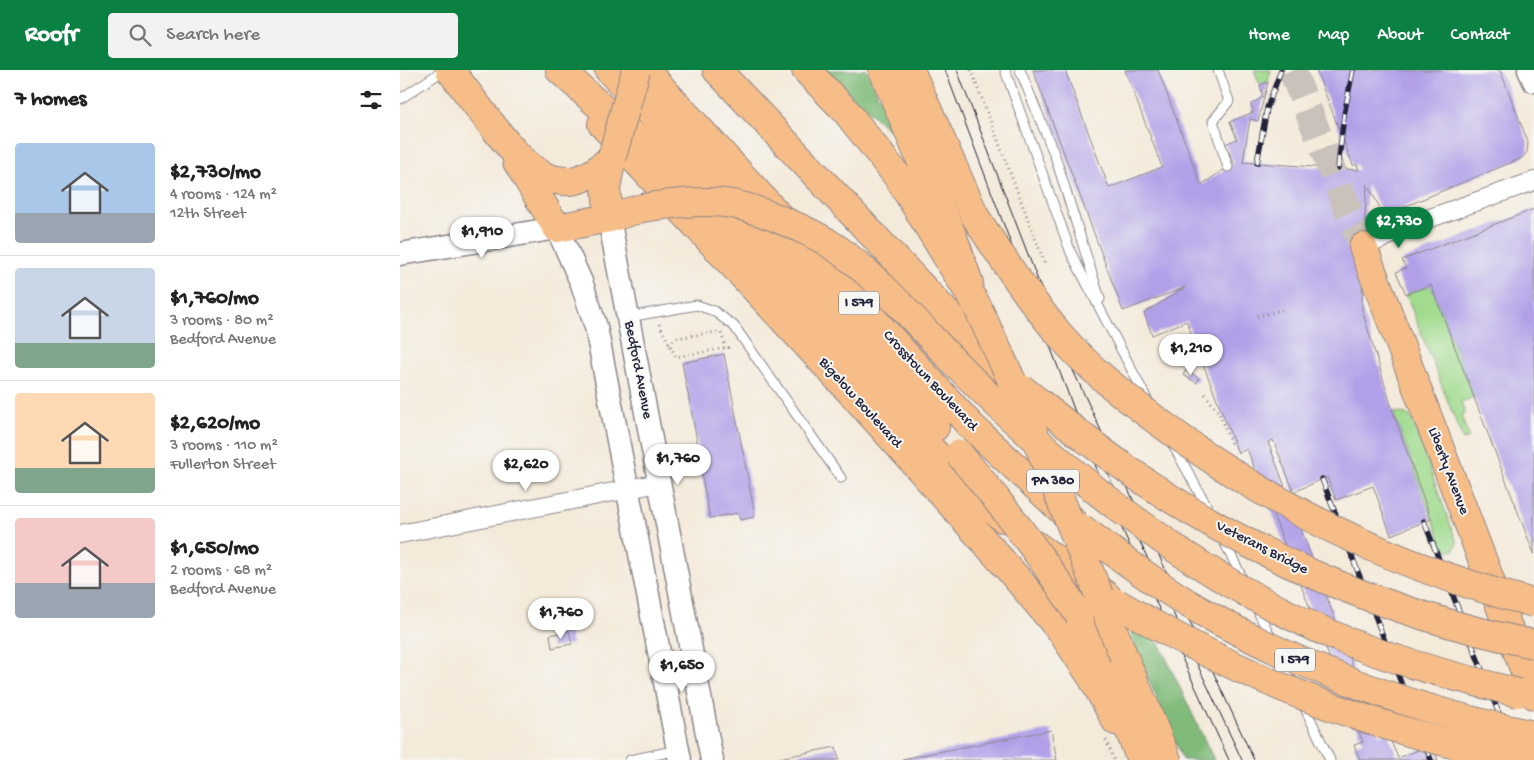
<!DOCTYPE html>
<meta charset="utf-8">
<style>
:root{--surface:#fff;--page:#f2f2f2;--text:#222;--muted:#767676;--line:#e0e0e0;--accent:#0b8043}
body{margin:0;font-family:"Gochi Hand",sans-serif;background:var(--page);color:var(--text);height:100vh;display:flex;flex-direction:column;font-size:19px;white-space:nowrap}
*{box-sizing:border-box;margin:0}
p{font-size:16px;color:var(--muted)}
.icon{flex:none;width:28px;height:28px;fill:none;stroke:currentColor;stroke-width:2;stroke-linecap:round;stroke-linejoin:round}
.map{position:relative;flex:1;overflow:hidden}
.panel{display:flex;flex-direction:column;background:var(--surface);width:400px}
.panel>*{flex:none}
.price{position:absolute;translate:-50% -42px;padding:0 11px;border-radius:18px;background:#fff;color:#222;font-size:16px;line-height:32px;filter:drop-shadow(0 1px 2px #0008)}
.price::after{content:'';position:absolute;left:50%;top:30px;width:15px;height:11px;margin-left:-8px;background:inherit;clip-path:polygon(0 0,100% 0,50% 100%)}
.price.current{background:var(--accent);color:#fff}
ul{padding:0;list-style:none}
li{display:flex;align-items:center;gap:15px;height:125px;padding:0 15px}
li+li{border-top:1px solid var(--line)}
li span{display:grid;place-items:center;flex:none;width:140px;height:100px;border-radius:5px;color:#555}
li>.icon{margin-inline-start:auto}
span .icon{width:60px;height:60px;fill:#fffc;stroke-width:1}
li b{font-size:21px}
h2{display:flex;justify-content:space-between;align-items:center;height:60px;padding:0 15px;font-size:21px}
header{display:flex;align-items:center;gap:30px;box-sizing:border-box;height:70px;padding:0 25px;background:var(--accent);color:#fff}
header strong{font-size:24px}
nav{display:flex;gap:28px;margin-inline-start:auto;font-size:18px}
.search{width:350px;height:45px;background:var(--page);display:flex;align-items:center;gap:12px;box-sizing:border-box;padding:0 18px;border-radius:5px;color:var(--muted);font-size:19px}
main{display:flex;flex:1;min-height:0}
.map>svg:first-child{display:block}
.green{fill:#a1db8e;stroke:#627e64}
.forest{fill:#80bb79;stroke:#516e5a}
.building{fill:#b1a0e8}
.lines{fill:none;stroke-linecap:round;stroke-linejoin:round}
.primary-tunnel{stroke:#cac2ba;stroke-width:28;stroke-dasharray:28 14;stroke-linecap:butt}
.service-casing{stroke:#8b868a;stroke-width:11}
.minor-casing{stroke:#8b868a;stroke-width:20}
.tertiary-casing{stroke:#8b868a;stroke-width:25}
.primary-casing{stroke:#8b868a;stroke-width:30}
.motorway-casing{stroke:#8b868a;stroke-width:30}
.path{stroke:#8b868a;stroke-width:3;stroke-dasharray:1 4;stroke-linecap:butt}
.service{stroke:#fff;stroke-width:9}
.minor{stroke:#fff;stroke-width:18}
.tertiary{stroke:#fff;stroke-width:22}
.primary{stroke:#f7bd88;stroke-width:28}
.motorway{stroke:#f7bd88;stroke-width:28}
.tram{stroke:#22223b;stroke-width:1}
.rail-casing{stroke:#22223b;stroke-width:5.5}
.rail{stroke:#f6f6f2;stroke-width:4;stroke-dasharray:11;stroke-linecap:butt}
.primary-bridge-casing{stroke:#8b868a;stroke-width:30;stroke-linecap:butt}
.motorway-bridge-casing{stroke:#8b868a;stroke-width:30;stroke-linecap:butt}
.primary-bridge{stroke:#f7bd88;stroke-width:28}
.motorway-bridge{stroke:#f7bd88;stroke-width:28}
.labels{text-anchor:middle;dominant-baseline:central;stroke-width:4;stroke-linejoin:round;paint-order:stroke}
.shield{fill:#f6f6f2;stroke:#626272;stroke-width:1}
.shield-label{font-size:14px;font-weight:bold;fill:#22223b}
.street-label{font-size:15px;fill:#22223b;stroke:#f6f6f2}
</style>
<header>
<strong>Roofr</strong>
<div class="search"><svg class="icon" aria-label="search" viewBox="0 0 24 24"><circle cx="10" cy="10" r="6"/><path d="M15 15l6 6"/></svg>Search here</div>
<nav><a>Home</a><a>Map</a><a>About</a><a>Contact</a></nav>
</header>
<main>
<section class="panel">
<h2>7 homes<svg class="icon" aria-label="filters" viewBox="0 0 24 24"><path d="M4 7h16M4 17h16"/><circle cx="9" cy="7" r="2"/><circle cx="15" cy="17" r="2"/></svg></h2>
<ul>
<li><span style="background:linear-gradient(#a9c7e8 70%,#9aa5b1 0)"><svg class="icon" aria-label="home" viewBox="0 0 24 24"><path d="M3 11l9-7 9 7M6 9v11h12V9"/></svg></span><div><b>$2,730/mo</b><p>4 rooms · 124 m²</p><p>12th Street</p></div></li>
<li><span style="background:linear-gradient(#c9d6e8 75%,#7fa58c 0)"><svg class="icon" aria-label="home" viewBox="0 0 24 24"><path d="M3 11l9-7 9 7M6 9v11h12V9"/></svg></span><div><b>$1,760/mo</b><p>3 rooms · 80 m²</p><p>Bedford Avenue</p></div></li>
<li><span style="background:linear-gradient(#ffd9b3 75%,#7fa58c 0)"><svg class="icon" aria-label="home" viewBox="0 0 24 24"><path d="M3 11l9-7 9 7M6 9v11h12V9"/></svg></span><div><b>$2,620/mo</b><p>3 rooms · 110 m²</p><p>Fullerton Street</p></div></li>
<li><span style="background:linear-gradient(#f6c9c9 65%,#9aa5b1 0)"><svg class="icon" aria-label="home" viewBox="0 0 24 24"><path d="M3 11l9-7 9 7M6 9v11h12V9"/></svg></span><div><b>$1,650/mo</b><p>2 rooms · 68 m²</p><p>Bedford Avenue</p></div></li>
</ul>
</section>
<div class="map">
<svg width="1134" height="690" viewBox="0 0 1134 690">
<rect width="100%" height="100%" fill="#f6f6f2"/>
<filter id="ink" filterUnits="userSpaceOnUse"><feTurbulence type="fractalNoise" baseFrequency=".02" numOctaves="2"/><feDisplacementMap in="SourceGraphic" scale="10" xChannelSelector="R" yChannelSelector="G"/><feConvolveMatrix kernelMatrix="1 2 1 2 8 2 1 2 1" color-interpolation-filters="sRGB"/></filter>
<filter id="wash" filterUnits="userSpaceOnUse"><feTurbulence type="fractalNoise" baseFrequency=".0096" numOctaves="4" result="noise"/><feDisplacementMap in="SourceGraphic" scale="20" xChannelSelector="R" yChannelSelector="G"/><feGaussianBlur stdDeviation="1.12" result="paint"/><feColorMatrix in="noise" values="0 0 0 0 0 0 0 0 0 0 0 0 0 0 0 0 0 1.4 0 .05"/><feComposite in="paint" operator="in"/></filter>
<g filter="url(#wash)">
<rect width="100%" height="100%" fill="#f4eada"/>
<g class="green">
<polygon points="854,0 871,0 868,12 860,15"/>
<polygon points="1031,215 1074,327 1061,332 1065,343 1061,345 1069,368 1063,370 1006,224"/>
<polygon points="993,342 1006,344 1011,347 1057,473 1054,480 1045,482"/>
</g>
<g class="forest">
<polygon points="424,0 467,0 498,69"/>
<polygon points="736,557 759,573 814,690 783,690 733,573 731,562"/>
</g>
<g id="blocks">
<g class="building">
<polygon points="633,0 665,0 709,118 762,97 725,0 758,0 801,115 834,93 825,74 837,69 830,52 853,42 851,34 863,27 860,15 868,12 858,51 850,49 843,92 959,100 957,95 953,95 916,0 1100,0 1128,72 1127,82 1122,88 984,145 967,114 963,177 962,240 995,348 1031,449 991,465 973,416 936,430 927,407 894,422 873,370 868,372 979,665 987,662 998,688 1031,675 1038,690 960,690 954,675 963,672 847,379 838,383 796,276 786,280 781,267 791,263 787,251 752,265 744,243 786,217 723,241"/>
<polygon points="1134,139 1134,484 1031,215 1006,224 996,202 1006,198 1002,190"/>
<polygon points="324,284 354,440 354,447 340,450 338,443 310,448 300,397 294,398 291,383 299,381 282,293"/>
<polygon points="786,300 799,308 797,313 783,305"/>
<polygon points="169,561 172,574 152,578 150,565"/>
<polygon points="651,660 657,690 502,690 502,689"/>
<polygon points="436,677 439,690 374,690 374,689"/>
</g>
</g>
</g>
<g filter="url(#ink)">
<use href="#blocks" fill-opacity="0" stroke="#8b868a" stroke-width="1"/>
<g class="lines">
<polyline class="primary-tunnel" points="892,0 963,177"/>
<g class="service-casing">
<g id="service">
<polyline points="605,0 671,183 749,333"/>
<polyline points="620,0 655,86 700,229"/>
<polyline points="818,0 829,31 813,51 828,97"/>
<polyline points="0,29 44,0"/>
<polyline points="228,247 297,235 314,241 334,256 441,408"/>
<polyline points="772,373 810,442"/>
<polyline points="822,467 844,512"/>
<polyline points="855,535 872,570"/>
<polyline points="881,589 894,615"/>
<polyline points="903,634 930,690"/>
<polyline points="230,690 278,680"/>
</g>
</g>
<g class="minor-casing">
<g id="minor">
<polyline points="963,177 1022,151 1134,111"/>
<polyline points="0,464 259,413"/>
<polyline points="264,610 295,604"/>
</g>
</g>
<g class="tertiary-casing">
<g id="tertiary">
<polyline points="1129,0 1134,11"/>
<polyline points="209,148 312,690"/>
<polyline points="0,184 157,158 182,214 196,257 280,690"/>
</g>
</g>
<g class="primary-casing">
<g id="primary">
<path d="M50 0C64 18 78 37 92 55 126 99 162 138 212 87"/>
<polyline points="483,0 553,167 569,213"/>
<polyline points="202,54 460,332 609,499 661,561 693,609 716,651"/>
<polyline points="117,92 157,158 209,148 206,119 212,87"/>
<polyline points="963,177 1134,625"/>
<polyline points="724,587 767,690"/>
</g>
</g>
<g class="motorway-casing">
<g id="motorway">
<polyline points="160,0 284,112 511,359 578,427 603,448"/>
<polyline points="209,0 273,67 535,357"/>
<polyline points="245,0 570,355 672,450"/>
<polyline points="317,0 573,271 609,305"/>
<polyline points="406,0 445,40 498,107 577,236"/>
<polyline points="510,0 575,146"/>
<polyline points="209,148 242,138"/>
<polyline points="634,474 707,526"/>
<polyline points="679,545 701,588 741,690"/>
</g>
</g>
<g class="path">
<polyline points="571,0 645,194"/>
<polyline points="857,246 882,240"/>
<polyline points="259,254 276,287 332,277"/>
<polyline points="269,274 276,268 316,262 321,263 326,278"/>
<polyline points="805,324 819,343 831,374"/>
<polyline points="706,670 714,690"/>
</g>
<use href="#service" class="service"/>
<use href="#minor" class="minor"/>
<use href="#tertiary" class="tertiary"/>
<use href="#primary" class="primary"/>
<use href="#motorway" class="motorway"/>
<g class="tram">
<polyline points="545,0 707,426 829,690"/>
<polyline points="557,0 671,296 854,690"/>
<polyline points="696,378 842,690"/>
</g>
<g class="rail-casing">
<g id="rail">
<polyline points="857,93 867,38 881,0"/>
<polyline points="938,98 944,45 953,0"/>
<polyline points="922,409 1031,690"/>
<polyline points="1024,451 1117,690"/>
</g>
</g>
<use href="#rail" class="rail"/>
<g class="primary-bridge-casing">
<g id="primary-bridge">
<polyline points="212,87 236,0"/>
<polyline points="577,236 618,324 724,587"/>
</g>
</g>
<g class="motorway-bridge-casing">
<g id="motorway-bridge">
<path d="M242 138C270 134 297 130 325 133 342 135 359 141 374 147 394 155 413 163 430 174 476 203 523 261 561 299 617 355 677 409 742 455 806 502 876 542 949 572 1004 594 1061 608 1118 623"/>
<path d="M575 146C601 187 628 228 660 265 688 298 723 325 756 350 869 435 997 498 1134 533"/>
<path d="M622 319C655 345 687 371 721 395 842 482 987 545 1134 574"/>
<path d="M559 384C603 435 643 488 679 545"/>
<path d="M681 458C719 486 758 516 799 540 903 599 1017 641 1134 665"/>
<path d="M717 533C847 611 977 662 1125 690"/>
</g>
</g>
<use href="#primary-bridge" class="primary-bridge"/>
<use href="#motorway-bridge" class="motorway-bridge"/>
</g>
</g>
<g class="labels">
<g class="shield">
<rect x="439" y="221.5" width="40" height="23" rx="4"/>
<rect x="627" y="399.5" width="52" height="23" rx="4"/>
<rect x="875" y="578.5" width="40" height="23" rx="4"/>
</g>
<g class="shield-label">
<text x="459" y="233">I 579</text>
<text x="653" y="411">PA 380</text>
<text x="895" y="590">I 579</text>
</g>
<g class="street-label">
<text transform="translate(238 300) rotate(79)">Bedford Avenue</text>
<text transform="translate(530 311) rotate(47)">Crosstown Boulevard</text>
<text transform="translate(460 333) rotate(48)">Bigelow Boulevard</text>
<text transform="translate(1048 401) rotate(69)">Liberty Avenue</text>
<text transform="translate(862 478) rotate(27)">Veterans Bridge</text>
</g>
</g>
</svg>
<b class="price current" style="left:999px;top:179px">$2,730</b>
<b class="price" style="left:82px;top:189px">$1,910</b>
<b class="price" style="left:791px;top:306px">$1,210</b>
<b class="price" style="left:278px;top:416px">$1,760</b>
<b class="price" style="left:126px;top:422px">$2,620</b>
<b class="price" style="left:161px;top:570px">$1,760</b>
<b class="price" style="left:282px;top:623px">$1,650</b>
</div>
</main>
